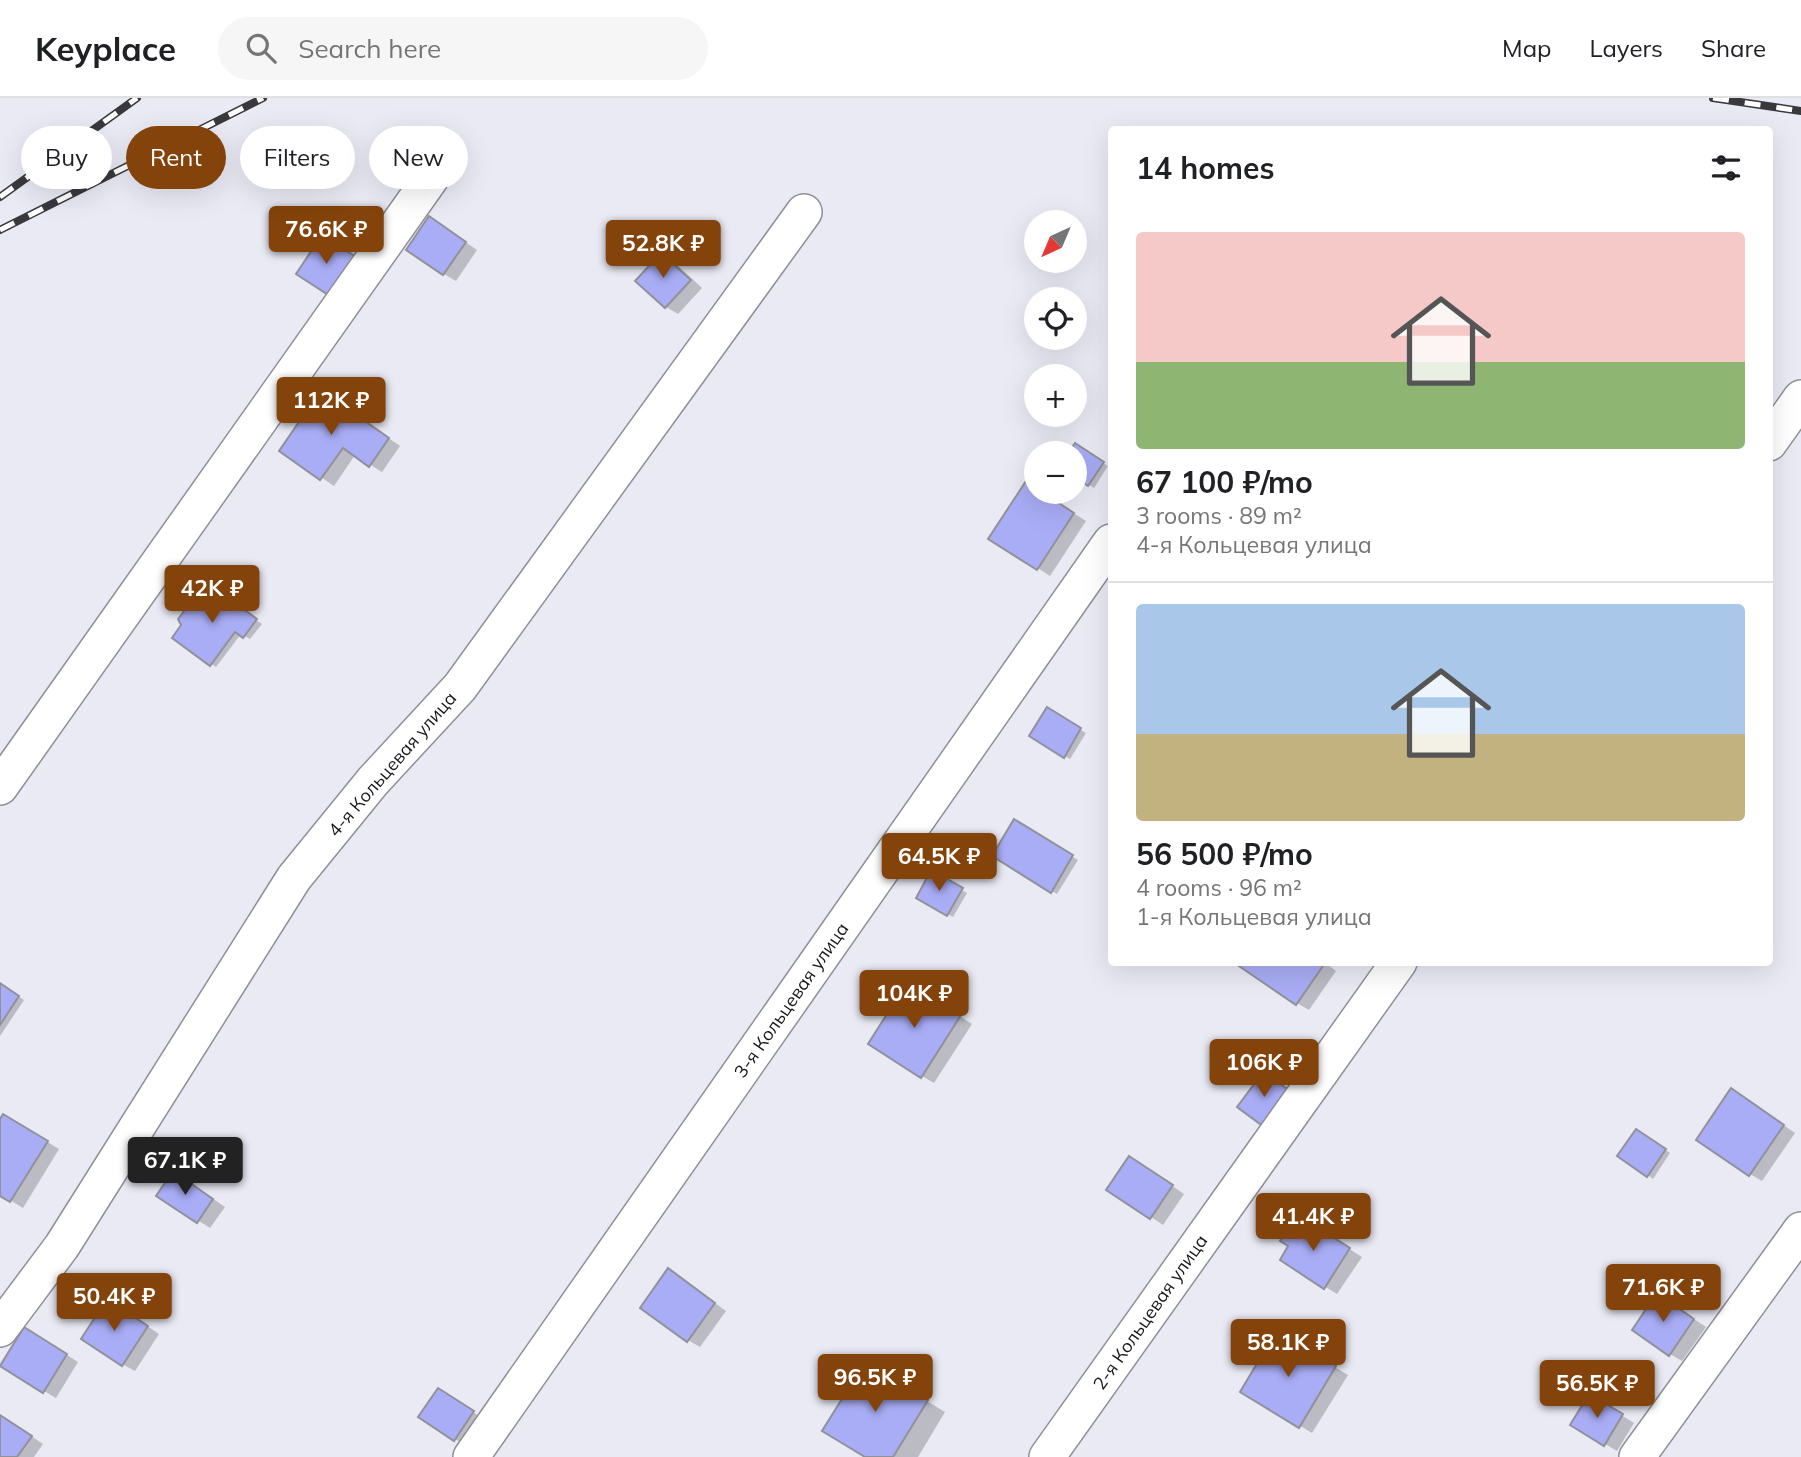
<!DOCTYPE html>
<meta charset="utf-8">
<style>
:root{--surface:#fff;--page:#f6f6f6;--text:#202124;--muted:#757577;--line:#e0e0e0;--accent:#83430a}
body{margin:0;font-family:Mulish,sans-serif;background:var(--page);color:var(--text);height:100vh;display:flex;flex-direction:column;font-size:26px;white-space:nowrap}
*{box-sizing:border-box;margin:0}
p{font-size:23px;color:var(--muted)}
.icon{flex:none;width:38px;height:38px;fill:none;stroke:currentColor;stroke-width:2;stroke-linecap:round;stroke-linejoin:round}
.map{position:relative;flex:1;overflow:hidden}
.sheet{position:absolute;left:1108px;top:28px;width:665px;height:840px;display:flex;flex-direction:column;background:var(--surface);border-radius:7px;box-shadow:0 7px 28px #0002}
.sheet>*{flex:none}
.banner{position:absolute;left:21px;top:28px;width:665px;height:63px;display:flex;gap:14px}
.needle{width:46px;rotate:224deg}
.fabs{position:absolute;left:1024px;top:112px;display:grid;gap:14px}
.fabs a{display:grid;place-items:center;width:63px;height:63px;border-radius:50%;background:var(--surface);box-shadow:0 7px 28px #0002;font-size:35px}
.price{position:absolute;translate:-50% -60px;padding:0 16px;border-radius:7px;background:var(--accent);color:#fff;font-size:23px;line-height:46px;filter:drop-shadow(0 2px 4px #0008)}
.price::after{content:'';position:absolute;left:50%;top:42px;width:21px;height:16px;margin-left:-10px;background:inherit;clip-path:polygon(0 0,100% 0,50% 100%)}
.price.selected{background:#222;color:#fff}
ul{padding:0;list-style:none}
li{display:grid;align-content:center;gap:14px;height:371px;padding:0 28px}
li+li{border-top:2px solid var(--line)}
li span{display:grid;place-items:center;height:217px;border-radius:7px;color:#555}
li>.icon{margin-inline-start:auto}
span .icon{width:126px;height:126px;fill:#fffc;stroke-width:1}
li b{font-size:30px}
h2{display:flex;justify-content:space-between;align-items:center;height:84px;padding:0 28px;font-size:30px}
.chip{padding:0 24px;border-radius:32px;background:var(--surface);box-shadow:0 7px 28px #0002;font-size:24px;line-height:63px}
.chip.selected{background:var(--accent);color:#fff}
header{display:flex;align-items:center;gap:42px;box-sizing:border-box;height:98px;padding:0 35px;background:var(--surface);border-bottom:2px solid var(--line)}
header strong{font-size:33px}
nav{display:flex;gap:38px;margin-inline-start:auto;font-size:24px}
.search{width:490px;height:63px;background:var(--page);display:flex;align-items:center;gap:18px;box-sizing:border-box;padding:0 24px;border-radius:38px;color:var(--muted);font-size:26px}
.map>svg:first-child{display:block}
.shadow{fill:#0003}
.building{fill:#a9adf5;stroke:#90919a;stroke-width:2}
.lines{fill:none;stroke-linecap:round;stroke-linejoin:round}
.minor-casing{stroke:#8e8f99;stroke-width:38}
.minor{stroke:#fff;stroke-width:35}
.rail-casing{stroke:#38383d;stroke-width:8}
.rail{stroke:#fff;stroke-width:5;stroke-dasharray:16;stroke-linecap:butt}
.labels{text-anchor:middle;dominant-baseline:central;stroke-width:7;stroke-linejoin:round;paint-order:stroke}
.street-label{font-size:18px;fill:#17171b;stroke:#fff}
</style>
<header>
<strong>Keyplace</strong>
<div class="search"><svg class="icon" aria-label="search" viewBox="0 0 24 24"><circle cx="10" cy="10" r="6"/><path d="M15 15l6 6"/></svg>Search here</div>
<nav><a>Map</a><a>Layers</a><a>Share</a></nav>
</header>
<div class="map">
<svg width="1801" height="1359" viewBox="0 0 1801 1359">
<rect width="100%" height="100%" fill="#e9eaf4"/>
<g class="shadow">
<polygon points="442,128 477,152 456,183 444,176"/>
<polygon points="662,157 674,164 702,190 678,216 666,209 638,183"/>
<polygon points="334,302 400,348 382,374 355,357 334,388 281,352"/>
<polygon points="1075,347 1108,368 1094,390 1074,377 1074,355 1070,355"/>
<polygon points="1036,391 1036,394 1040,394 1086,423 1050,478 991,440"/>
<polygon points="217,493 262,526 250,541 241,536 216,569 211,566 195,512"/>
<polygon points="1047,611 1086,635 1070,661 1031,638"/>
<polygon points="1015,723 1078,762 1057,796 994,757"/>
<polygon points="932,775 967,795 953,819 918,799"/>
<polygon points="1324,864 1336,873 1309,912 1297,905"/>
<polygon points="0,886 24,902 0,938"/>
<polygon points="921,893 972,926 934,985 922,978"/>
<polygon points="1744,1000 1795,1035 1762,1083 1750,1076"/>
<polygon points="4,1018 59,1051 23,1110 0,1096 0,1025"/>
<polygon points="1642,1036 1670,1055 1653,1081 1648,1077"/>
<polygon points="1142,1067 1184,1096 1163,1127 1109,1091"/>
<polygon points="186,1082 225,1109 210,1130 159,1097"/>
<polygon points="1318,1131 1362,1159 1337,1196 1282,1162 1298,1138"/>
<polygon points="680,1180 726,1213 700,1249 688,1242"/>
<polygon points="1670,1205 1706,1229 1682,1263 1670,1256"/>
<polygon points="120,1210 159,1236 135,1273 122,1266"/>
<polygon points="1278,1235 1348,1277 1312,1335 1243,1293"/>
<polygon points="37,1238 78,1264 56,1300 2,1268"/>
<polygon points="884,1277 945,1314 918,1359 868,1359"/>
<polygon points="1590,1298 1634,1325 1617,1353 1573,1327"/>
<polygon points="451,1299 485,1322 467,1348 455,1341"/>
<polygon points="0,1317 43,1346 34,1359 0,1359"/>
</g>
<g class="building">
<polygon points="429,118 466,144 443,177 406,152"/>
<polygon points="322,137 356,159 330,198 296,176"/>
<polygon points="661,155 691,182 665,210 635,183"/>
<polygon points="321,292 389,340 369,369 343,350 320,382 279,353"/>
<polygon points="1075,345 1104,364 1088,388 1074,379 1074,355 1068,355"/>
<polygon points="1026,383 1036,390 1036,394 1042,394 1074,415 1037,472 988,441"/>
<polygon points="211,487 257,521 243,540 235,534 210,568 172,540 181,527 178,521 187,509 194,510"/>
<polygon points="1047,609 1081,630 1064,660 1029,638"/>
<polygon points="1014,721 1073,757 1051,795 992,758"/>
<polygon points="931,772 963,790 947,818 916,800"/>
<polygon points="1233,864 1325,864 1325,865 1296,907"/>
<polygon points="908,883 961,917 921,980 868,946"/>
<polygon points="0,885 19,898 0,927"/>
<polygon points="1264,973 1291,994 1264,1029 1237,1009"/>
<polygon points="1731,990 1784,1027 1749,1078 1696,1042"/>
<polygon points="3,1016 48,1043 10,1104 0,1098 0,1021"/>
<polygon points="1636,1031 1666,1051 1647,1079 1617,1058"/>
<polygon points="1129,1058 1173,1087 1150,1121 1106,1092"/>
<polygon points="173,1073 213,1101 197,1125 156,1098"/>
<polygon points="1306,1122 1350,1150 1324,1191 1280,1162 1288,1148 1280,1143 1288,1130 1297,1136"/>
<polygon points="668,1170 715,1205 687,1244 640,1210"/>
<polygon points="1657,1195 1694,1221 1669,1258 1632,1232"/>
<polygon points="107,1201 148,1228 122,1268 81,1241"/>
<polygon points="24,1229 67,1256 43,1295 0,1268"/>
<polygon points="1277,1232 1336,1268 1299,1330 1240,1294"/>
<polygon points="865,1264 928,1302 893,1359 865,1359 822,1333"/>
<polygon points="438,1290 474,1313 454,1343 418,1319"/>
<polygon points="1589,1296 1623,1316 1604,1348 1570,1327"/>
<polygon points="0,1317 32,1338 17,1359 0,1359"/>
</g>
<g class="lines">
<g class="minor-casing">
<g id="minor">
<polyline points="1769,345 1801,300"/>
<polyline points="0,689 431,80"/>
<polyline points="0,1231 62,1148 294,780 373,683 460,589 804,114"/>
<polyline points="471,1359 1111,444"/>
<polyline points="1047,1359 1399,864"/>
<polyline points="1637,1359 1801,1132"/>
</g>
</g>
<use href="#minor" class="minor"/>
<g class="rail-casing">
<g id="rail">
<polyline points="1713,0 1801,13"/>
<polyline points="0,99 137,0"/>
<polyline points="0,132 263,0"/>
</g>
</g>
<use href="#rail" class="rail"/>
</g>
<g class="labels">
<g class="street-label">
<text transform="translate(392 666) rotate(-49)">4-я Кольцевая улица</text>
<text transform="translate(791 902) rotate(-55)">3-я Кольцевая улица</text>
<text transform="translate(1150 1214) rotate(-55)">2-я Кольцевая улица</text>
</g>
</g>
</svg>
<div class="fabs">
<a><svg class="needle" viewBox="-14 -14 28 28"><path d="M0-13l5 13h-10z" fill="#e53935"/><path d="M0 13l5-13h-10z" fill="#757577"/></svg></a>
<a><svg class="icon" aria-label="locate" viewBox="0 0 24 24"><circle cx="12" cy="12" r="6"/><path d="M12 2v4M12 18v4M2 12h4M18 12h4"/></svg></a>
<a>+</a>
<a>−</a>
</div>
<b class="price" style="left:326px;top:168px">76.6K ₽</b>
<b class="price" style="left:663px;top:182px">52.8K ₽</b>
<b class="price" style="left:331px;top:339px">112K ₽</b>
<b class="price" style="left:212px;top:527px">42K ₽</b>
<b class="price" style="left:939px;top:795px">64.5K ₽</b>
<b class="price" style="left:914px;top:932px">104K ₽</b>
<b class="price" style="left:1264px;top:1001px">106K ₽</b>
<b class="price selected" style="left:185px;top:1099px">67.1K ₽</b>
<b class="price" style="left:1313px;top:1155px">41.4K ₽</b>
<b class="price" style="left:1663px;top:1226px">71.6K ₽</b>
<b class="price" style="left:114px;top:1235px">50.4K ₽</b>
<b class="price" style="left:1288px;top:1281px">58.1K ₽</b>
<b class="price" style="left:875px;top:1316px">96.5K ₽</b>
<b class="price" style="left:1597px;top:1322px">56.5K ₽</b>
<div class="banner">
<a class="chip">Buy</a>
<a class="chip selected">Rent</a>
<a class="chip">Filters</a>
<a class="chip">New</a>
</div>
<section class="sheet">
<h2>14 homes<svg class="icon" aria-label="filters" viewBox="0 0 24 24"><path d="M4 7h16M4 17h16"/><circle cx="9" cy="7" r="2"/><circle cx="15" cy="17" r="2"/></svg></h2>
<ul>
<li><span style="background:linear-gradient(#f6c9c9 60%,#8fb573 0)"><svg class="icon" aria-label="home" viewBox="0 0 24 24"><path d="M3 11l9-7 9 7M6 9v11h12V9"/></svg></span><div><b>67 100 ₽/mo</b><p>3 rooms · 89 m²</p><p>4-я Кольцевая улица</p></div></li>
<li><span style="background:linear-gradient(#a9c7e8 60%,#c2b280 0)"><svg class="icon" aria-label="home" viewBox="0 0 24 24"><path d="M3 11l9-7 9 7M6 9v11h12V9"/></svg></span><div><b>56 500 ₽/mo</b><p>4 rooms · 96 m²</p><p>1-я Кольцевая улица</p></div></li>
</ul>
</section>
</div>
